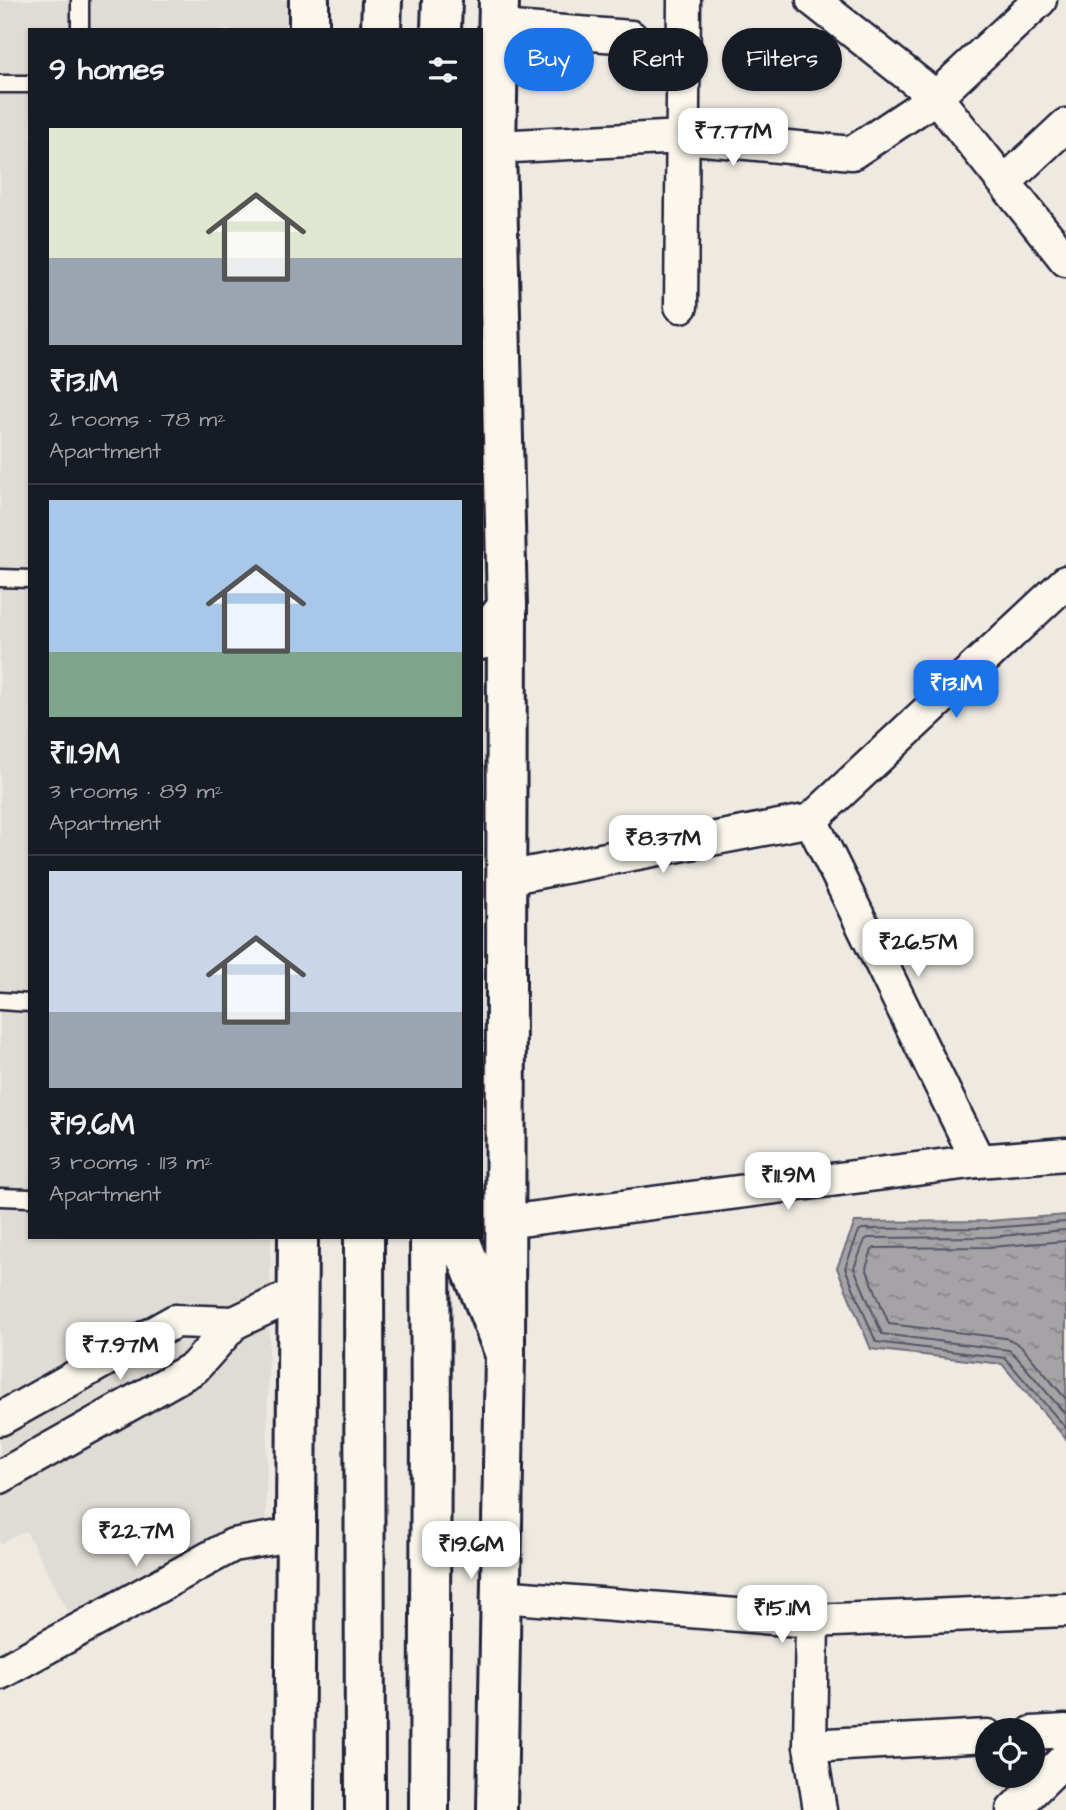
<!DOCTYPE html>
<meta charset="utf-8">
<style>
:root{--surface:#171b24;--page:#20242c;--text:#f1f3f6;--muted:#9ea1a6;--line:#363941;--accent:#1a73e8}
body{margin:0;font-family:"Architects Daughter",sans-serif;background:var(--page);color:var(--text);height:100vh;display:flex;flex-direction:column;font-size:26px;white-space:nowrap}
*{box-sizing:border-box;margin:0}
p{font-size:23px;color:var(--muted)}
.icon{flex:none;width:38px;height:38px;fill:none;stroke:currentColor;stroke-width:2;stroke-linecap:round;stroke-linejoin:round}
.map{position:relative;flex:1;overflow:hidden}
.drawer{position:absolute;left:28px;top:28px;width:455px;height:1211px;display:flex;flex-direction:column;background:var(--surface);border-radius:0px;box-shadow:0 2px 5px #0004}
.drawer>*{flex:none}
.banner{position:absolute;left:504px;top:28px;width:457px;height:63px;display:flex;gap:14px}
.fabs{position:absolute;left:975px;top:1718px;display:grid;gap:14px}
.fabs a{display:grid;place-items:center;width:70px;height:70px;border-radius:50%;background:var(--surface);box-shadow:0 2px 5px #0004;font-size:35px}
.price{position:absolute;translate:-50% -60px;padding:0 16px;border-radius:14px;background:#fff;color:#222;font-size:23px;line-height:46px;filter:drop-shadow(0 2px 4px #0008)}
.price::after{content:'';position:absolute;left:50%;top:42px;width:21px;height:16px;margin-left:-10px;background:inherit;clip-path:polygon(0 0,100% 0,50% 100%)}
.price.active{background:var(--accent);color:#fff}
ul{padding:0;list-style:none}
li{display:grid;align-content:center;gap:14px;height:371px;padding:0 21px}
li+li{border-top:2px solid var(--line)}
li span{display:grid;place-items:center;height:217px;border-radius:0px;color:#555}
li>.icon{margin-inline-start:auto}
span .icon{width:126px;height:126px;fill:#fffc;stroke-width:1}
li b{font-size:30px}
h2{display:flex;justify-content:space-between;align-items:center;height:84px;padding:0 21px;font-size:30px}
.tag{padding:0 24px;border-radius:32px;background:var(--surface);box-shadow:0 2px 5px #0004;font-size:24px;line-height:63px}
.tag.active{background:var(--accent);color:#fff}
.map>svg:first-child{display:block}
.built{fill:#dfdbd5}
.water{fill:url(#water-ripples);stroke:#716f7c;stroke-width:2}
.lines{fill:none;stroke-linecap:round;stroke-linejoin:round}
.shore{stroke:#575666;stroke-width:2}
.lane-casing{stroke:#22223b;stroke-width:21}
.street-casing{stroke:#22223b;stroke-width:37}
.secondary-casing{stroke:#22223b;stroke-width:44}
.highway-casing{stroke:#22223b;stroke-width:44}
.lane{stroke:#fbf7ec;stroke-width:16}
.street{stroke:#fbf7ec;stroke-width:32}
.secondary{stroke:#fbf7ec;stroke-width:38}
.highway{stroke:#fbf7ec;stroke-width:38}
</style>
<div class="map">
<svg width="1066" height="1810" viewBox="0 0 1066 1810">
<defs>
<pattern id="water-ripples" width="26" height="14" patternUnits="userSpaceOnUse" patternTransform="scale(1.75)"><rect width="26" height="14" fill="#a6a3a7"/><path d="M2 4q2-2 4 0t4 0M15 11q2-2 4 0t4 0" fill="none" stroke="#878489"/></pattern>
</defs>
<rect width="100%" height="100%" fill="#eeeae2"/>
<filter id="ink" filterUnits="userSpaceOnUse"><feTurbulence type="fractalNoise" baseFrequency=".0143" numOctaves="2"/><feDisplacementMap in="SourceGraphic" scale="14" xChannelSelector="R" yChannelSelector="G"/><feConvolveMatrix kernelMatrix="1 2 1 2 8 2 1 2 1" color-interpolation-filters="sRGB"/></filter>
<g filter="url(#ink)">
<polygon class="built" points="0,0 296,0 295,30 30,30 30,1237 271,1237 265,1549 68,1611 26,1531 0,1544"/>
<polygon class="water" points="1066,1215 1066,1439 1002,1364 871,1349 837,1268 855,1222 989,1221"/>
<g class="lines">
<g class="shore">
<polyline points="1066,1222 990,1228 862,1229 859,1231 845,1268 876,1342 1005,1358 1066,1428"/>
<polyline points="1066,1230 990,1237 868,1238 865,1240 854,1268 882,1334 1009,1350 1015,1355 1066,1415"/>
<polyline points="1066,1241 990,1247 875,1248 872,1250 866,1268 889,1324 1005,1338 1013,1341 1022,1347 1066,1399"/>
</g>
<g class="lane-casing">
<g id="lane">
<polyline points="80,30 80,0"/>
<polyline points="0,84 30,84"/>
<polyline points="0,578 30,579"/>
<polyline points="0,1001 30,1003"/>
<polyline points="0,1197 30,1198"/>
</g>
</g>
<g class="street-casing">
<g id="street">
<polyline points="813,0 936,97 1066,260"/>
<polyline points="498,27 631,37"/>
<polyline points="496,147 683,137 852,153 936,97 1040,0"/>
<polyline points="1005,182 1066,125"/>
<polyline points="681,306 684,0"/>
<polyline points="811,820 978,1161"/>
<polyline points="506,878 811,820 1066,582"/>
<polyline points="505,1222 978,1161 1066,1154"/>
<polyline points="0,1419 175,1321 234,1323"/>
<polyline points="0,1477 194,1368 234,1323 298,1293"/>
<polyline points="500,1596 812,1621 1066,1610"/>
<polyline points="812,1621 810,1746 820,1810"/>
<polyline points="0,1673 233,1545 296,1534"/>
<polyline points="1032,1733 1066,1731"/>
<polyline points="810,1746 987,1736"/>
<polyline points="1013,1810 1066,1758"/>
</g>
</g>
<g class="secondary-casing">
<g id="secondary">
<polyline points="309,30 309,0"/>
<polyline points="294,1810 298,1237"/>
<polyline points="497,1810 505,1354 507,607 496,147 499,0"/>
</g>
</g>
<g class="highway-casing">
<g id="highway">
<polyline points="381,30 382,0"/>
<polyline points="441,30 442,0"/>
<polyline points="481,640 507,607"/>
<polyline points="364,1237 365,1810"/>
<polyline points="459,1237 505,1354"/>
<polyline points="429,1810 431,1426 430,1237"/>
</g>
</g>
<use href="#lane" class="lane"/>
<use href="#street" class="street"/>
<use href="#secondary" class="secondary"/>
<use href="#highway" class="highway"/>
</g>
</g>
</svg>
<div class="fabs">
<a><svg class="icon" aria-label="locate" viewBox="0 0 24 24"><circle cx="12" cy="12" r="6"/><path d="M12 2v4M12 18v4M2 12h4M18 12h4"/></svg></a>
</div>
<b class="price" style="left:733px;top:168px">₹7.77M</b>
<b class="price active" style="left:956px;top:720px">₹13.1M</b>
<b class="price" style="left:663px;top:875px">₹8.37M</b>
<b class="price" style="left:918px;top:979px">₹26.5M</b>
<b class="price" style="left:788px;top:1212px">₹11.9M</b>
<b class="price" style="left:120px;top:1382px">₹7.97M</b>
<b class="price" style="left:136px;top:1568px">₹22.7M</b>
<b class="price" style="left:471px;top:1581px">₹19.6M</b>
<b class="price" style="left:782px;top:1645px">₹15.1M</b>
<div class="banner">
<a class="tag active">Buy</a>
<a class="tag">Rent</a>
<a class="tag">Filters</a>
</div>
<section class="drawer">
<h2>9 homes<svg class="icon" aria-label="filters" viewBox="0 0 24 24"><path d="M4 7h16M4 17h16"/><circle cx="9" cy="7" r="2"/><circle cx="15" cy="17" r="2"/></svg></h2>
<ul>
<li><span style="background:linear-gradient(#dfe7d0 60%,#9aa5b1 0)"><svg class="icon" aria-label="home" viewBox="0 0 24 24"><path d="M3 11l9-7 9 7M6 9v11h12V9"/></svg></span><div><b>₹13.1M</b><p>2 rooms · 78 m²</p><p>Apartment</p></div></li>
<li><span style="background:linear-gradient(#a9c7e8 70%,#7fa58c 0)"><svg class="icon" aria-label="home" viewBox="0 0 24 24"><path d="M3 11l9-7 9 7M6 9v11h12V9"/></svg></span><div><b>₹11.9M</b><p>3 rooms · 89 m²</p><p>Apartment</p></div></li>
<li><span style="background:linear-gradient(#c9d6e8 65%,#9aa5b1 0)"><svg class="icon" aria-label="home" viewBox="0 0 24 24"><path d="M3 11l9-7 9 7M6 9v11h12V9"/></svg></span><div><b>₹19.6M</b><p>3 rooms · 113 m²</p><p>Apartment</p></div></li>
</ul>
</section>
</div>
